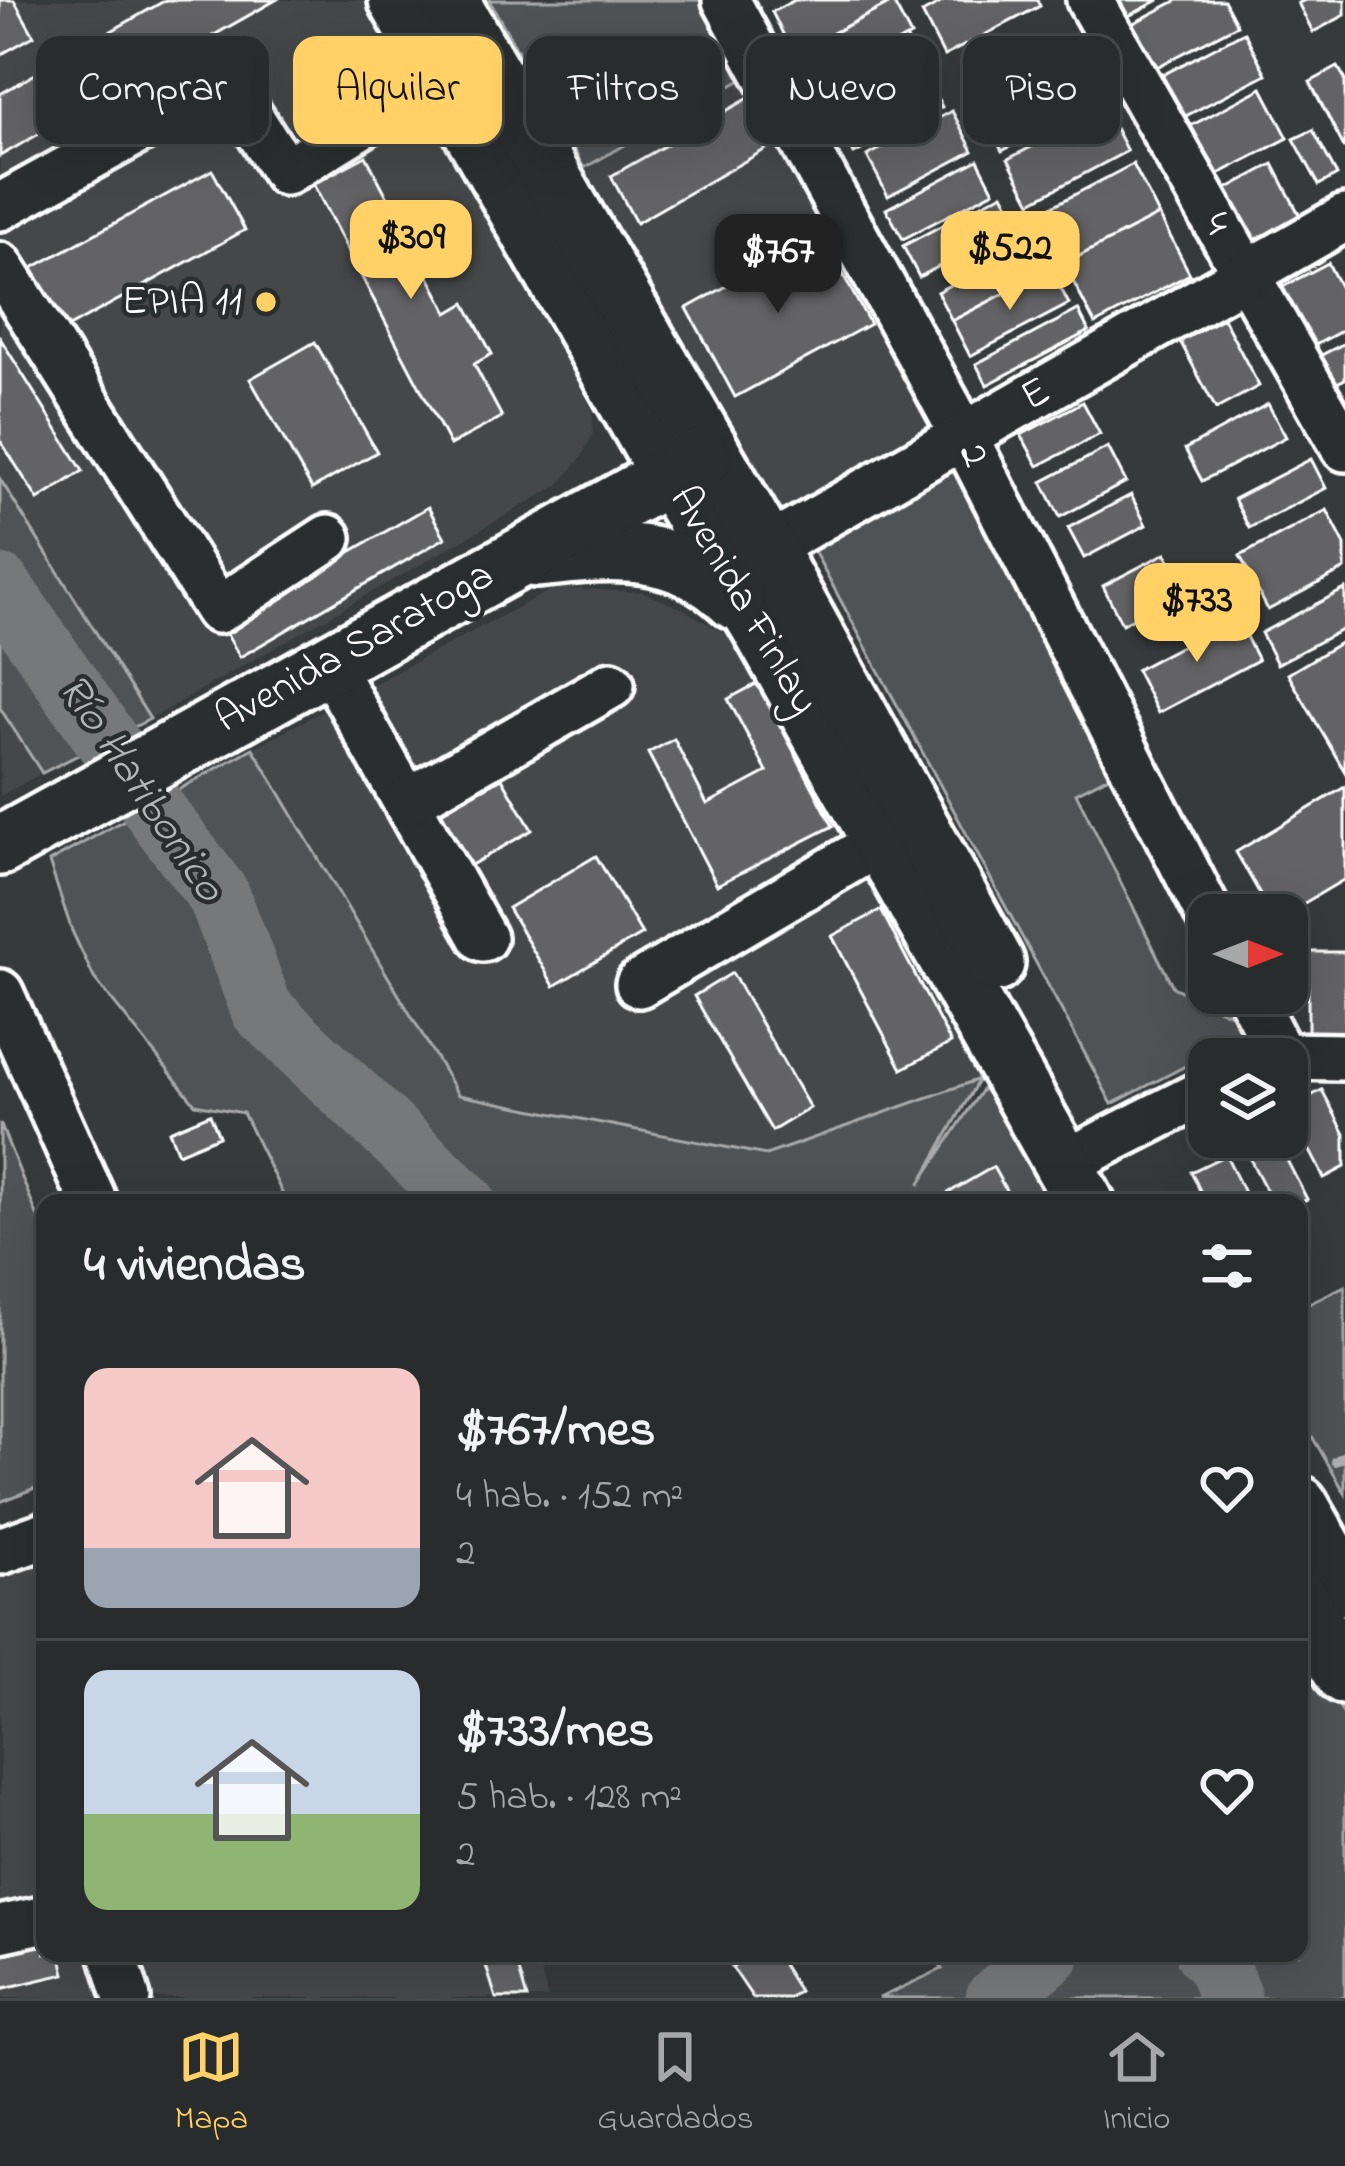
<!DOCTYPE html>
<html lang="es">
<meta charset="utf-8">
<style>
:root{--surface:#292c2c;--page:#353838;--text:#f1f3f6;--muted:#a5a7a9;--line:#454848;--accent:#ffd166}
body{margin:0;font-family:"Indie Flower",sans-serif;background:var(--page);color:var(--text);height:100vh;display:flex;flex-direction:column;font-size:45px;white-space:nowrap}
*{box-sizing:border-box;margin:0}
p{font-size:39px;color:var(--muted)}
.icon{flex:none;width:66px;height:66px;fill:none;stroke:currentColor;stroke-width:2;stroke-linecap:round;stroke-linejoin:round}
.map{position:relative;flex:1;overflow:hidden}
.side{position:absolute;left:36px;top:1194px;width:1272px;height:768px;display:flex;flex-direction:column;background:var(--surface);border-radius:24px;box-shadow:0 12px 48px #0002,0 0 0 3px var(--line)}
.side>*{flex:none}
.guide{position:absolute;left:36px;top:36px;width:1275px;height:108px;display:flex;gap:24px}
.needle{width:78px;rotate:90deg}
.controls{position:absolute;left:1188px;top:894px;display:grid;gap:24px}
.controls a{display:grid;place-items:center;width:120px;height:120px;border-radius:24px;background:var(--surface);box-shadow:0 12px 48px #0002,0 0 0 3px var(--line);font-size:60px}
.price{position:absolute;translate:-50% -102px;padding:0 27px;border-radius:24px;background:var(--accent);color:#111;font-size:39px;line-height:78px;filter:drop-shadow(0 3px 6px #0008)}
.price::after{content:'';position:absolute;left:50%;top:72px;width:36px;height:27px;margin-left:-18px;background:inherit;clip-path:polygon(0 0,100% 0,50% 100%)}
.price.on{background:#222;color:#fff}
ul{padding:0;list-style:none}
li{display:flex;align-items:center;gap:36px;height:300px;padding:0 48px}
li+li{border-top:3px solid var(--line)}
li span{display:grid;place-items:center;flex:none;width:336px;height:240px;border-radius:24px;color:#555}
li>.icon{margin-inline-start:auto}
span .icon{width:144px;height:144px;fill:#fffc;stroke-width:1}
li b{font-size:51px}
h2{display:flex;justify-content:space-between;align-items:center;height:144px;padding:0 48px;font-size:51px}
.chip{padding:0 42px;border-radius:24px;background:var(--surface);box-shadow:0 12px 48px #0002,0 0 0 3px var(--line);font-size:42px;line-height:108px}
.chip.on{background:var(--accent);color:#111}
.tabs{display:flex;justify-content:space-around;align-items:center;height:168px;border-top:3px solid var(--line);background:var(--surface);font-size:33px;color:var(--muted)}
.tabs a{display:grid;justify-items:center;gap:6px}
.tabs .on{color:var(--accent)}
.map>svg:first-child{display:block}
.built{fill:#444748}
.green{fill:#505354;stroke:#a8a9aa;stroke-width:3}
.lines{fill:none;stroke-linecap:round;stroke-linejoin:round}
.stream{stroke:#adaeaf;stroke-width:10}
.river{stroke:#767879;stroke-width:63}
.building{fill:#636465;stroke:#fff;stroke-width:3}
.minor-casing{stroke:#fff;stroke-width:54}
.major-casing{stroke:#fff;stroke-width:66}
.minor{stroke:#2a2d2e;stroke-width:45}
.major{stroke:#2a2d2e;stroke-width:57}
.poi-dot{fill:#ffd166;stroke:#2a2d2e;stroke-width:4.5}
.labels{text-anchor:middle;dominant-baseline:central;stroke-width:9;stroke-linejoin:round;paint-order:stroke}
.street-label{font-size:42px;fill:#fff;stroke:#2a2d2e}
.poi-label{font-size:42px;fill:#fff;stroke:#2a2d2e;text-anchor:end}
.water-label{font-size:45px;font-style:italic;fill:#b4b5b5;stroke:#2a2d2e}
</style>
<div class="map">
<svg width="1345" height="1998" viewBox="0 0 1345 1998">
<rect width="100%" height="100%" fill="#373a3b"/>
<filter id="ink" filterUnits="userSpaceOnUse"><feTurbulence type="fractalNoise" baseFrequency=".00833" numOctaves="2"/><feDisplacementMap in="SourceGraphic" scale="24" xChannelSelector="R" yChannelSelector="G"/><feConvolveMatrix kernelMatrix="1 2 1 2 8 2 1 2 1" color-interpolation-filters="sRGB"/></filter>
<g filter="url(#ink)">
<g class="built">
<polygon points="0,0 366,0 592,409 593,433 581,458 559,485 150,719 0,479"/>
<polygon points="743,79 933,424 783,516 584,168"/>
<polygon points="554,588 642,592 683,609 736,640 979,1079 766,1155 458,1096 253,748"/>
<polygon points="0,708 42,773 0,796"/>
<polygon points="45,1552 45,1953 536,1953 548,1998 0,1998 0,1570"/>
</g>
<g class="green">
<polygon points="489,0 700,0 743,79 584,168"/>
<polygon points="966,462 1126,767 1076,793 1173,987 1241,1019 1247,1034 1112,1104 813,549"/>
<polygon points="0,479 150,719 42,773 0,708"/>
<polygon points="253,748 458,1095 766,1155 979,1079 919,1185 983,1088 1005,1115 1055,1203 287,1203 243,1113 195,1104 94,978 72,931 49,862"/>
<polygon points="0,1123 45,1235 45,1484 0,1502"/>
<polygon points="1345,1286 1345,1493 1299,1414 1299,1308"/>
<polygon points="1299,1634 1345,1717 1345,1998 879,1998 942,1969 934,1953 1299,1953"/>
</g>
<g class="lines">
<polyline class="stream" points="1336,1461 1345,1456"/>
<g class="river">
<polyline points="0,586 161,819 219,896 262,1010 465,1203"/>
<polyline points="1207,1953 1214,1955 1230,1998"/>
<polyline points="997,1998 1050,1953"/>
</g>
</g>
<g class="building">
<polygon points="0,0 14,0 34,36 0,55"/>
<polygon points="166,0 276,0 0,156 0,94"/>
<polygon points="795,0 888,0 890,3 793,54 772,12"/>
<polygon points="946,0 1037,0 1040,6 944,56 922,13"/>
<polygon points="1110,0 1159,0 1121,20"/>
<polygon points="1178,0 1224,0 1237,25 1151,70 1128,26"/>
<polygon points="1305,0 1345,0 1345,15 1313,32 1298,3"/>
<polygon points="893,2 911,36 811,89 793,54"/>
<polygon points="1244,32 1266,74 1178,120 1157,78"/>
<polygon points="1061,37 1095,102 1002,151 968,87"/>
<polygon points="906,38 919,64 825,114 811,89"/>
<polygon points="1338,67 1345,79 1345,149 1310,82"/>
<polygon points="925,75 942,107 854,154 837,121"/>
<polygon points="1262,88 1288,138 1207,180 1181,131"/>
<polygon points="749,98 775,144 636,223 611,176"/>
<polygon points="1105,109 1127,151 1031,202 1008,159"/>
<polygon points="952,111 973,151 888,196 867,156"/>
<polygon points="1313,130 1337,175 1319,185 1294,139"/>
<polygon points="366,156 448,313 465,303 492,354 474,364 502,417 450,445 313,184"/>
<polygon points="978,160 994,191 903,239 886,209"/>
<polygon points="1133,164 1159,215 1074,259 1047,209"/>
<polygon points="1273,164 1301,218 1243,249 1215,195"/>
<polygon points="212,170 245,230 60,332 27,271"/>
<polygon points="1003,193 1019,224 919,277 903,246"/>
<polygon points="1159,215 1190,274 1095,324 1064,264"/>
<polygon points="821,234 870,324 735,397 687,308"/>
<polygon points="1039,238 1054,267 952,321 937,292"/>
<polygon points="1328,263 1345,296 1345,329 1306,350 1275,291"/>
<polygon points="1051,269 1069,304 970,356 952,321"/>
<polygon points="1078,310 1089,331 987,385 976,364"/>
<polygon points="1223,318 1259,386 1216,409 1180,341"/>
<polygon points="0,338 83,471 38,500 0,440"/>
<polygon points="315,342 377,452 312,489 250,379"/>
<polygon points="1345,343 1345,379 1325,389 1310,361"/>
<polygon points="1083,402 1100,434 1038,466 1021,435"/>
<polygon points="1268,404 1286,437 1202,481 1185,449"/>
<polygon points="1108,447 1126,482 1060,517 1042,482"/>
<polygon points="1311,459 1326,488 1249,528 1234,499"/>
<polygon points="1131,495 1146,525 1084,558 1068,528"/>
<polygon points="428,507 445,538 240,657 222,626"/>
<polygon points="1327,510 1345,545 1345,569 1268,610 1240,556"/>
<polygon points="1166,553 1185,591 1122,624 1103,586"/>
<polygon points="1345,589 1345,628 1277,664 1261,633"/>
<polygon points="1236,617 1258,660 1158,713 1136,670"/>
<polygon points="1345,640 1345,772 1288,674"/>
<polygon points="758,683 833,826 717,885 648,753 674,739 707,804 767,772 728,699"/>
<polygon points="502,778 532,830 459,872 428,819"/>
<polygon points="1345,787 1345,879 1284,915 1272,915 1236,852"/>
<polygon points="596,856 642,934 554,986 508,908"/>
<polygon points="881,910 951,1043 902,1069 832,936"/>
<rect x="1308" y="952" width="37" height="91"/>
<polygon points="732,973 810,1108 772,1131 694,996"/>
<polygon points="1322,1090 1345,1134 1345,1167 1324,1178 1288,1108"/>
<polygon points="210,1114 219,1136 178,1153 169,1131"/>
<polygon points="1246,1137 1275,1137 1307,1199 1299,1203 1273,1203 1240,1140"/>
<polygon points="1226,1155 1249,1203 1206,1203 1191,1172"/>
<polygon points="993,1167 1011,1199 1003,1203 937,1203 936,1200"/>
<polygon points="45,1944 45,1953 60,1953 65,1974 0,1989 0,1955"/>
<polygon points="482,1953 514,1953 527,1998 496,1998"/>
<polygon points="753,1953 775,1953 799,1991 789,1998 753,1998 732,1967"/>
</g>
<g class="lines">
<g class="minor-casing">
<g id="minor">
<polyline points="726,0 964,436 1209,915"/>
<polyline points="1090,0 1345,448"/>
<polyline points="0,207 227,81 285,172 466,60"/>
<polyline points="0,266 218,610 328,538"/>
<polyline points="738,565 1345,218"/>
<polyline points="328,663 483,938"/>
<polyline points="407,802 611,685"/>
<polyline points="639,984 909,825"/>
<polyline points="0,993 94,1203"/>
<polyline points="1249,993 1281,1056"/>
<polyline points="1274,1059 1281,1056 1345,1057"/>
<polyline points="1063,1164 1209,1090"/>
<polyline points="0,1551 45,1535"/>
<polyline points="0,1929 45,1919"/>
<polyline points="113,1953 127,1998"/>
</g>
</g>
<g class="major-casing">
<g id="major">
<polyline points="398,0 669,475 759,624 1085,1203"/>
<polyline points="449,0 767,549 995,963"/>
<path d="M536 558C611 550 677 542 735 600"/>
<polyline points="0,846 702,457"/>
<polyline points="1299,1505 1345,1586"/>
<polyline points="1299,1598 1345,1675"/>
</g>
</g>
<use href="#minor" class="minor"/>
<use href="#major" class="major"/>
</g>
</g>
<circle class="poi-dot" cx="266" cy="302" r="12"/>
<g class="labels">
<g class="street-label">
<text transform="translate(1216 224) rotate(61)">4</text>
<text transform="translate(1036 395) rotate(-30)">E</text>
<text transform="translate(973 455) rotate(63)">2</text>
<text transform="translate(743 601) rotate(60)">Avenida Finlay</text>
<text transform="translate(355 648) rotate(-29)">Avenida Saratoga</text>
</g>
<g class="poi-label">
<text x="242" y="302">EPIA 11</text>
</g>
<g class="water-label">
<text transform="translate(140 789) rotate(56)">Río Hatibonico</text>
</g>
</g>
</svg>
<div class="controls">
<a><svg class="needle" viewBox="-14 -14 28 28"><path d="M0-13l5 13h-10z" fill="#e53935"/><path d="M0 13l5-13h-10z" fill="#a5a7a9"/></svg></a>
<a><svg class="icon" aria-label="layers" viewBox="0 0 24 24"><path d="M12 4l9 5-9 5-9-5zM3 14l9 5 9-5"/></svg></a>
</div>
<b class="price" style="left:411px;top:302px">$309</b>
<b class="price" style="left:1010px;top:313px">$522</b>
<b class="price on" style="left:778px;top:316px">$767</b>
<b class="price" style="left:1197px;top:665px">$733</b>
<div class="guide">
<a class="chip">Comprar</a>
<a class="chip on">Alquilar</a>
<a class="chip">Filtros</a>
<a class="chip">Nuevo</a>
<a class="chip">Piso</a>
</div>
<section class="side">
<h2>4 viviendas<svg class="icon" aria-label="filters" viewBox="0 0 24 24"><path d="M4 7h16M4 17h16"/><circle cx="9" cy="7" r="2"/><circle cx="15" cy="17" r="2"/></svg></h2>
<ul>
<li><span style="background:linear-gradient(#f6c9c9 75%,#9aa5b1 0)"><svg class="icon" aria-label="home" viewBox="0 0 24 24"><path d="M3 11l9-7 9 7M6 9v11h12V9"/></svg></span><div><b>$767/mes</b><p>4 hab. · 152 m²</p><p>2</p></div><svg class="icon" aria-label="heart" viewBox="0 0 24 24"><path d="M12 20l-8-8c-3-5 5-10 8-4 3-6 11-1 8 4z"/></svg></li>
<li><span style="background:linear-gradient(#c9d6e8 60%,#8fb573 0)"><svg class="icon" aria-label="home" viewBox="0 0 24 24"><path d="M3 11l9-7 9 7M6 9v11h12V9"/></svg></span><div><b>$733/mes</b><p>5 hab. · 128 m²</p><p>2</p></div><svg class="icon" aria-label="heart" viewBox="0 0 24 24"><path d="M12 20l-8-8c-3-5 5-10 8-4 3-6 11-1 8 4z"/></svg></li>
</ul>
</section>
</div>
<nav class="tabs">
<a class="on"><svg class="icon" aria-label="map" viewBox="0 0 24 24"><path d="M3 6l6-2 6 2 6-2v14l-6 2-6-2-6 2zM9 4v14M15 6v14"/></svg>Mapa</a>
<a><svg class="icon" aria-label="saved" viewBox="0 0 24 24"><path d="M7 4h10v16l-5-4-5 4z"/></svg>Guardados</a>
<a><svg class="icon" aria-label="home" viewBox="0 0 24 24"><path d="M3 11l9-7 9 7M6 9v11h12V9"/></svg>Inicio</a>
</nav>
